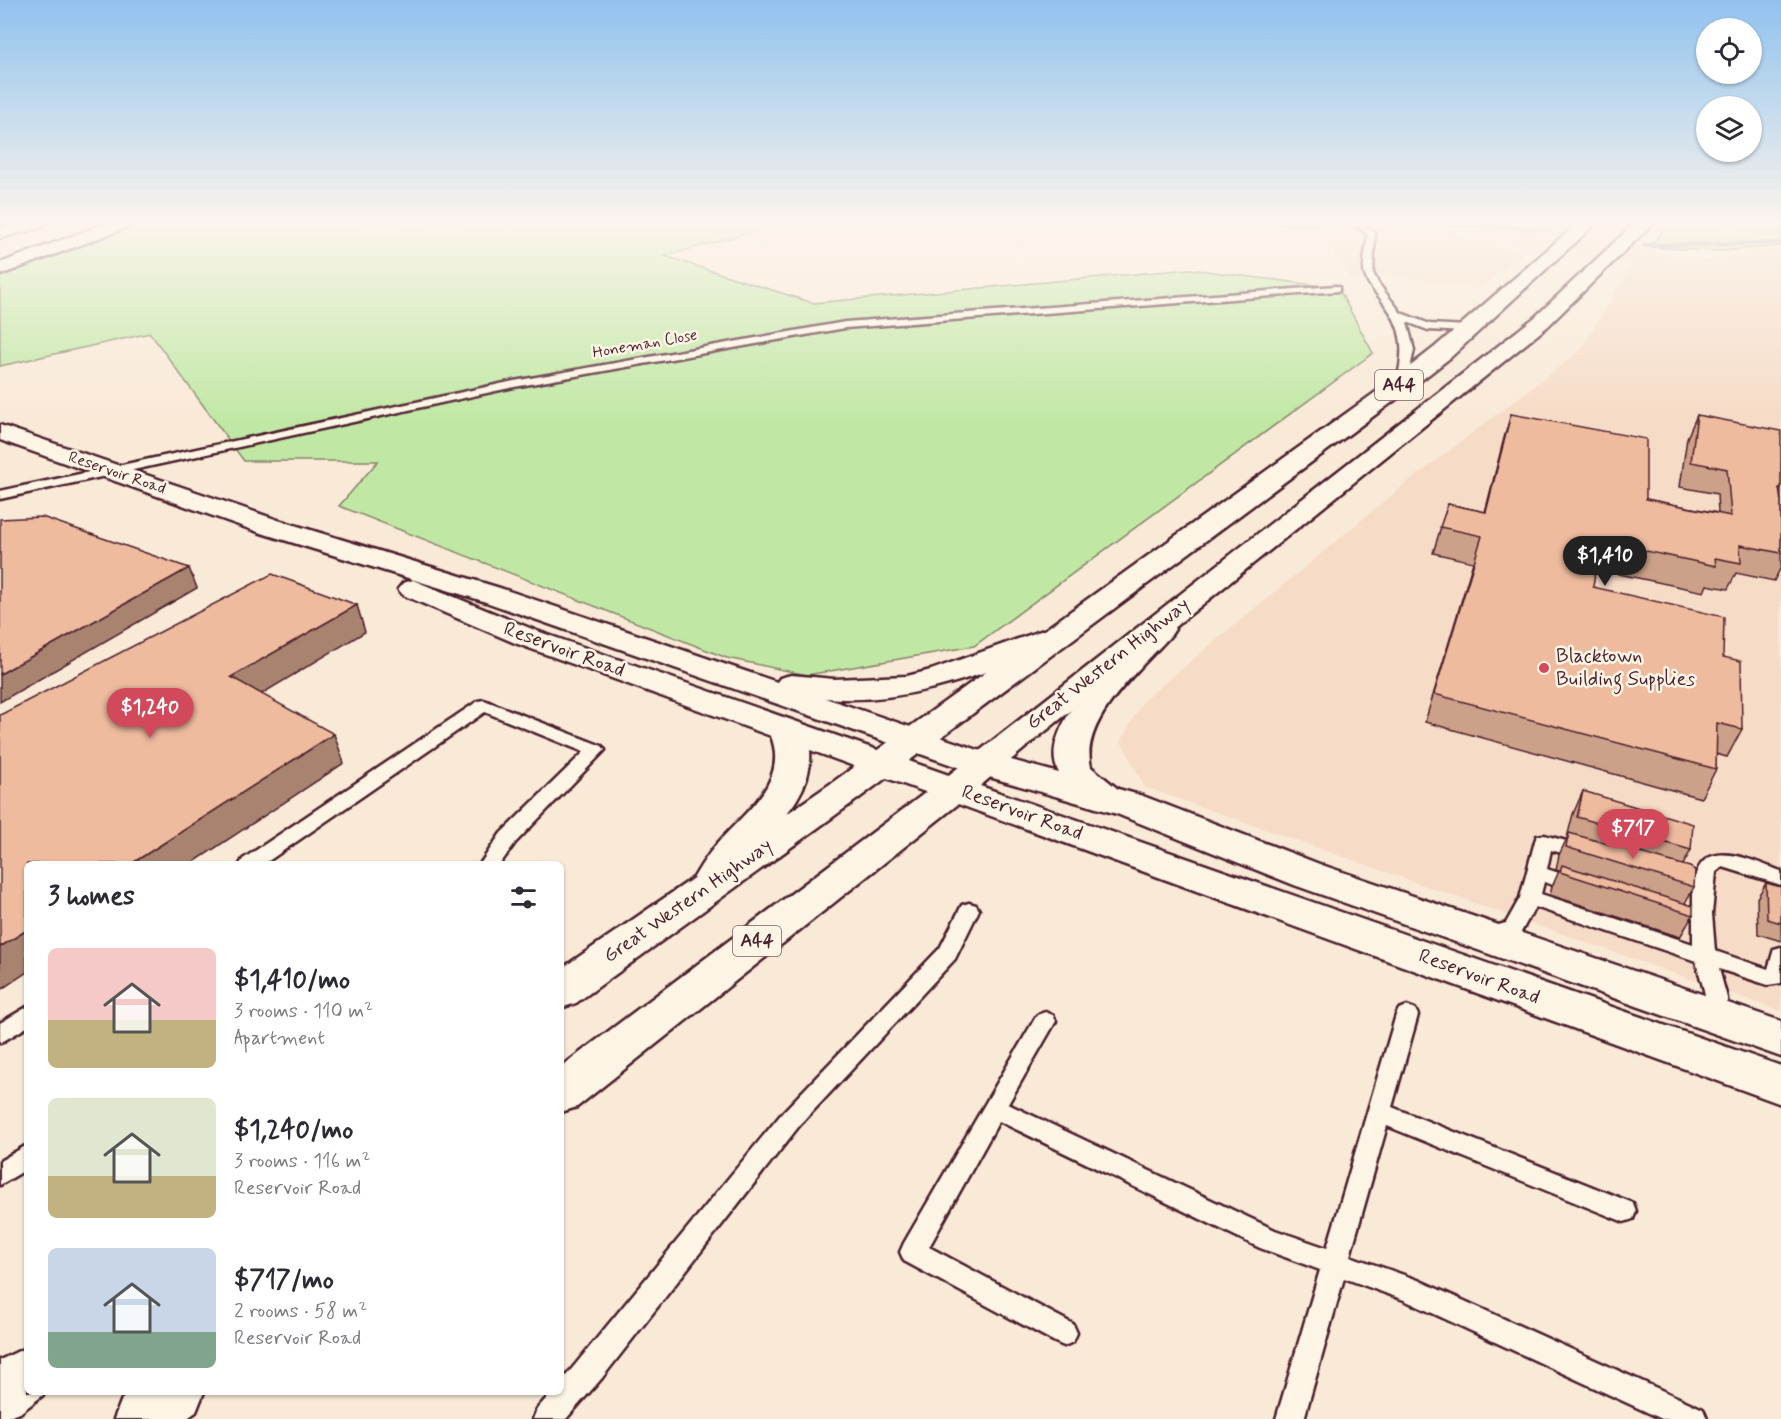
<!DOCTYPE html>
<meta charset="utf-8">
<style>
:root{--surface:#fff;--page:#f7f7f7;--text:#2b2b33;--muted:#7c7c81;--accent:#d1495b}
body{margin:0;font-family:Mynerve,sans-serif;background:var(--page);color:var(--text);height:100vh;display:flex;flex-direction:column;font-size:22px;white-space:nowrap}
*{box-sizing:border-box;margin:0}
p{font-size:20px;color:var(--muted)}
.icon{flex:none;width:33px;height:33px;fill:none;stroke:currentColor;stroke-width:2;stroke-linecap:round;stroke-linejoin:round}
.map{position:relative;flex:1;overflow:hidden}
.side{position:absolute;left:24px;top:861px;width:540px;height:534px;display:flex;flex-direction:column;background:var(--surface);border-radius:9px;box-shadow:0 2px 4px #0004}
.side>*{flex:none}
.tools{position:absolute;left:1696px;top:18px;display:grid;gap:12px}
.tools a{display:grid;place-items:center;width:66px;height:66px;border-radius:50%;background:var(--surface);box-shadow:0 2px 4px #0004;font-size:30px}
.price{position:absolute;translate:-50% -51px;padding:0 14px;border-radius:21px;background:var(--accent);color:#fff;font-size:20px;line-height:39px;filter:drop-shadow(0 2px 3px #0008)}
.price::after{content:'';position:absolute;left:50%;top:36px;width:18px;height:14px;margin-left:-9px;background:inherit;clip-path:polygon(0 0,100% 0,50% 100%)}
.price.selected{background:#222;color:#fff}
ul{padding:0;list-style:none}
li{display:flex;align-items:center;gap:18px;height:150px;padding:0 24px}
li span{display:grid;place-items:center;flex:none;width:168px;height:120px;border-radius:9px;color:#555}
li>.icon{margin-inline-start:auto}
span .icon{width:72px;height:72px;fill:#fffc;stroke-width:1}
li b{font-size:26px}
h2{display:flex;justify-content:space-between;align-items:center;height:72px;padding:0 24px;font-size:26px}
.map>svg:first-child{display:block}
.built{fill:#f6dbc6}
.green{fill:#c0e8a4;stroke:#858468;stroke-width:1.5}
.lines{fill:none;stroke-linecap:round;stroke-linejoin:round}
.stream{stroke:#858da6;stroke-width:4.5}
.lane-casing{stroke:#4a1f2b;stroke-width:5}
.primary-casing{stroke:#4a1f2b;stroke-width:5}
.highway-casing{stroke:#4a1f2b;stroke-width:5}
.lane{fill:#fcf5e5;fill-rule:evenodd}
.primary{fill:#fcf5e5;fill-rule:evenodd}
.highway{fill:#fcf5e5;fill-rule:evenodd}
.wall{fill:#cda189;stroke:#4a1f2b;stroke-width:1.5}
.shaded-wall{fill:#a7836f;stroke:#4a1f2b;stroke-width:1.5}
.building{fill:#eebb9f;stroke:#4a1f2b;stroke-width:1.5}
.poi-dot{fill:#d1495b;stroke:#fcf5e5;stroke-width:2}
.labels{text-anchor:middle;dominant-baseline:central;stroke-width:5;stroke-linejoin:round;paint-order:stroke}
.far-street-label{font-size:16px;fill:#4a1f2b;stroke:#fcf5e5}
.shield{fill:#fcf5e5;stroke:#7f5f63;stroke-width:1.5}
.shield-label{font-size:18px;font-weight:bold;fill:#4a1f2b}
.street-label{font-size:20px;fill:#4a1f2b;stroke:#fcf5e5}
.poi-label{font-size:20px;fill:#4a1f2b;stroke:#fcf5e5;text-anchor:start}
</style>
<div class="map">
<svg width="1781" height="1419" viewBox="0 0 1781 1419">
<rect width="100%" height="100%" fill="#f9e9d7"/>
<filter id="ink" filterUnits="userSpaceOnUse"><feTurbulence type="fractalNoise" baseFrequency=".0167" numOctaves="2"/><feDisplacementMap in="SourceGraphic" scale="12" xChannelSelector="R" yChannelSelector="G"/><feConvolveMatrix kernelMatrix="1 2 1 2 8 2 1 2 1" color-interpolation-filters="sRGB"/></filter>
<g filter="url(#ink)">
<g class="built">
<polygon points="1282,223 1422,223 1468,238 1483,238 1498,242 1495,246 1525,252 1480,289 1387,274 1351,279 1322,237"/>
<polygon points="1465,223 1671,223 1645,252 1706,260 1781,248 1781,1011 1145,787 1121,741 1143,701 1403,486 1580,351 1632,265 1502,243"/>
</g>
<g class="green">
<polygon points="143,223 784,223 665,256 813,303 1190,269 1338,288 1373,353 974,646 807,675 727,658 339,506 378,461 244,461 150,333 0,366 0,277"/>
<polygon points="1671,223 1781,223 1781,246 1719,251 1649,247"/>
</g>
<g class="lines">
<g class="stream">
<polyline points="1392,223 1551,229"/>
<polyline points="1233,224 1342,224"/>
<polyline points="1645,245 1781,243"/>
</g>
<g class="lane-casing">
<g id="lane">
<path d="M1353 223H1362L1375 233 1373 273 1378 283 1401 313 1430 324 1468 326 1473 329 1468 332 1428 330 1407 322 1414 350 1406 386 1402 387 1396 384C1405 352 1404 328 1383 302 1377 293 1368 286 1365 275 1361 262 1368 248 1367 234Z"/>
<polygon points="1336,286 1339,287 1339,291 845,328 514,387 0,499 0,491 514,381 845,322"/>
<polygon points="484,700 602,746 605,750 515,843 500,864 480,864 501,833 584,752 485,712 264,864 240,864 243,859 478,701"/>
<path d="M1544 835 1592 848 1594 853 1592 858 1585 860 1551 850 1547 869 1583 881 1586 886 1583 891 1576 893 1544 882 1541 894 1693 944V892L1666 884 1663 879 1666 874 1673 872 1695 879C1704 835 1754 862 1781 871V885L1723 867 1716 872 1712 914 1715 951 1768 969 1774 949 1781 947V983L1768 985 1719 969 1727 998V1008L1730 1017 1727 1023 1719 1026 1711 1023C1707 1014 1708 1009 1706 1000 1704 987 1699 974 1696 961L1535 907 1520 934 1491 942 1484 939 1481 934 1484 929 1506 923 1520 898 1535 841 1537 836Z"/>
<polygon points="969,903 976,905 979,910 955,959 799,1126 602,1378 566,1419 533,1419 537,1409 552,1392 561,1392 561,1382 783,1112 940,948 962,905"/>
<polygon points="1407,1006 1415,1009 1418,1015 1392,1107 1633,1203 1636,1211 1633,1219 1624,1222 1387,1126 1350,1256 1418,1280 1703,1409 1707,1419 1662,1419 1404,1300 1344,1278 1304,1419 1276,1419 1320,1270 1260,1248 999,1121 929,1247 1073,1324 1077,1333 1073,1342 1064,1346 1055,1342 904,1261 900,1252 904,1243 1037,1015 1045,1012 1053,1015 1056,1021 1008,1104 1275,1230 1327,1248 1396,1015 1399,1009"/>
<polygon points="27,1007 27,1027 0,1043 0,1023"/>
<polygon points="27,1145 27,1169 0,1185 0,1161"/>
</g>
</g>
<g class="primary-casing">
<g id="primary">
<path d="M0 425 278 520 503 589 777 682 780 678 791 675 834 679 907 676 931 670 1046 629 1057 626 1068 629 1072 635 1068 641C988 671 913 706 825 698L996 756 1059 773C1034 728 1121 653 1149 623L1160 620 1171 623 1175 629 1171 635C1142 668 1079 720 1091 767L1118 789 1143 796 1322 865 1781 1021V1057L1294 885 1117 814 972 772 483 601 258 532 0 440Z"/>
<path d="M413 580 537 631 1781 1066V1104L810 750C814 797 771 829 744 863 735 874 728 886 721 898L707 902 693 898 688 888C696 873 705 858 716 845 744 812 789 783 771 736L515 643 403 595 398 589 403 583Z"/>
</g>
</g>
<g class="highway-casing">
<g id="highway">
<polygon points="18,223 44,223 42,227 0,238 0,228"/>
<polygon points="107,223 130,223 128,227 0,275 0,263"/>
<polygon points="1578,223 1596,223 1451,357 1410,389 859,798 576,1003 561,1008 561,969 833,782 1394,379 1435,347"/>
<polygon points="1635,223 1653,223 1548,326 1032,742 967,797 577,1107 561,1112 561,1067 941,781 1534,318"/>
<polygon points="27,1347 27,1392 47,1392 20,1413 0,1419 0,1360"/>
<polygon points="131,1392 204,1392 196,1412 186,1419 114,1419 122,1399"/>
</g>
</g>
<use href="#lane" class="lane"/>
<use href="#primary" class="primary"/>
<use href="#highway" class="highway"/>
</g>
<g class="wall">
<polygon points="1511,414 1646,499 1718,513 1717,494 1680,487 1687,438 1697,415 1781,463 1781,567 1774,581 1736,573 1728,589 1707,585 1704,592 1595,569 1593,587 1723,657 1742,729 1727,757 1716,754 1716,769 1701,798 1425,722 1473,562 1433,553 1448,504 1485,512 1504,438"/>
<polygon points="1583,791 1691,850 1683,865 1694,887 1685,903 1693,915 1680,937 1550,895 1552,887 1559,871 1556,870 1559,855 1567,838 1573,814"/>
<polygon points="1766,883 1781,887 1781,941 1758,934 1757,898"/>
</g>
<g class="shaded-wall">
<polygon points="189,568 197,588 0,702 0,674"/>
<polygon points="357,605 365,632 243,705 231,677"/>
<polygon points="334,734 344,763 191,864 131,864"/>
<polygon points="27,930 27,972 0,990 0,947"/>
</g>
<g class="building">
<polygon points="1511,414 1646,439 1646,499 1731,516 1727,469 1691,462 1697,415 1781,431 1781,488 1779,488 1781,502 1781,553 1740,545 1741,563 1715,558 1716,566 1599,541 1593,587 1724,617 1723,657 1741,661 1742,729 1717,723 1716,769 1434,694 1482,536 1440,527 1448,504 1486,512"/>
<polygon points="42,517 189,568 0,674 0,519"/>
<polygon points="272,574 357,605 231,677 334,734 131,864 27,864 27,930 0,947 0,715"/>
<polygon points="1583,791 1693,824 1691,850 1577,817"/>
<polygon points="1569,833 1690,867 1695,870 1694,887 1566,847"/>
<polygon points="1562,865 1693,906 1693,915 1560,872"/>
<polygon points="1766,883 1781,887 1781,923 1767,919"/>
</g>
</g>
<linearGradient id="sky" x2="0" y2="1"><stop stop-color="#90c2ee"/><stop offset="0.53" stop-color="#fcf5ed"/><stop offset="1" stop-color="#fcf5ed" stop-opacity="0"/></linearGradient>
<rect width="1781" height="421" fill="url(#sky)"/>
<circle class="poi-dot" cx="1544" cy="668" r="6"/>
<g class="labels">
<g class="far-street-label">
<text transform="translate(645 344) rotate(-10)">Honeman Close</text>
<text transform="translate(117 473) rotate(19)">Reservoir Road</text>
</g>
<g class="shield">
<rect x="1375" y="370" width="48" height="30" rx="4.5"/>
<rect x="733" y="926" width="48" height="30" rx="4.5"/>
</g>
<g class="shield-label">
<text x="1399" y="385">A44</text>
<text x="757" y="941">A44</text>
</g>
<g class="street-label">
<text transform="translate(564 650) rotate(20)">Reservoir Road</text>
<text transform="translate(1108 664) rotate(-38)">Great Western Highway</text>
<text transform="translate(1022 813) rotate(20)">Reservoir Road</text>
<text transform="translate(688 901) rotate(-35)">Great Western Highway</text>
<text transform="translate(1479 977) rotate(20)">Reservoir Road</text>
</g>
<g class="poi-label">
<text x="1556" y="656">Blacktown<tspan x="1556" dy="23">Building Supplies</tspan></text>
</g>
</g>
</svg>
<div class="tools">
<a><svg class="icon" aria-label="locate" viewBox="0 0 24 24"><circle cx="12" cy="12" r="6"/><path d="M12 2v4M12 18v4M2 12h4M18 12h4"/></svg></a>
<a><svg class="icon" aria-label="layers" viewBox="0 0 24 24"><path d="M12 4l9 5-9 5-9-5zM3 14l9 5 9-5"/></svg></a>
</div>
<b class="price selected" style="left:1605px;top:587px">$1,410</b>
<b class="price" style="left:150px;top:739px">$1,240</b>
<b class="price" style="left:1633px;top:860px">$717</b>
<section class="side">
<h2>3 homes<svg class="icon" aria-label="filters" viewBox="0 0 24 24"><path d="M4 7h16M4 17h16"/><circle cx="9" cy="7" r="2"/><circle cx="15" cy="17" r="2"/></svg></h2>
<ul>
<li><span style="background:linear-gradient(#f6c9c9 60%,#c2b280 0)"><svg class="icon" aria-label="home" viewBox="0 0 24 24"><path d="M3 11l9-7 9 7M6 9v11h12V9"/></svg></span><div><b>$1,410/mo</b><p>3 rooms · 110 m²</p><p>Apartment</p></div></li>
<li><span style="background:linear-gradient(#dfe7d0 65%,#c2b280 0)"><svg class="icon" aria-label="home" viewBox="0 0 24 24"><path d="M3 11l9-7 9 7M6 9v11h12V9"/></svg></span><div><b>$1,240/mo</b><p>3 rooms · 116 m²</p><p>Reservoir Road</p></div></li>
<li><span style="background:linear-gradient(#c9d6e8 70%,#7fa58c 0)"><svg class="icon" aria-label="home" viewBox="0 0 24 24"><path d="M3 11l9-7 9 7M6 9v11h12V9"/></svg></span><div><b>$717/mo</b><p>2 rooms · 58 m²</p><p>Reservoir Road</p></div></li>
</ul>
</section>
</div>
